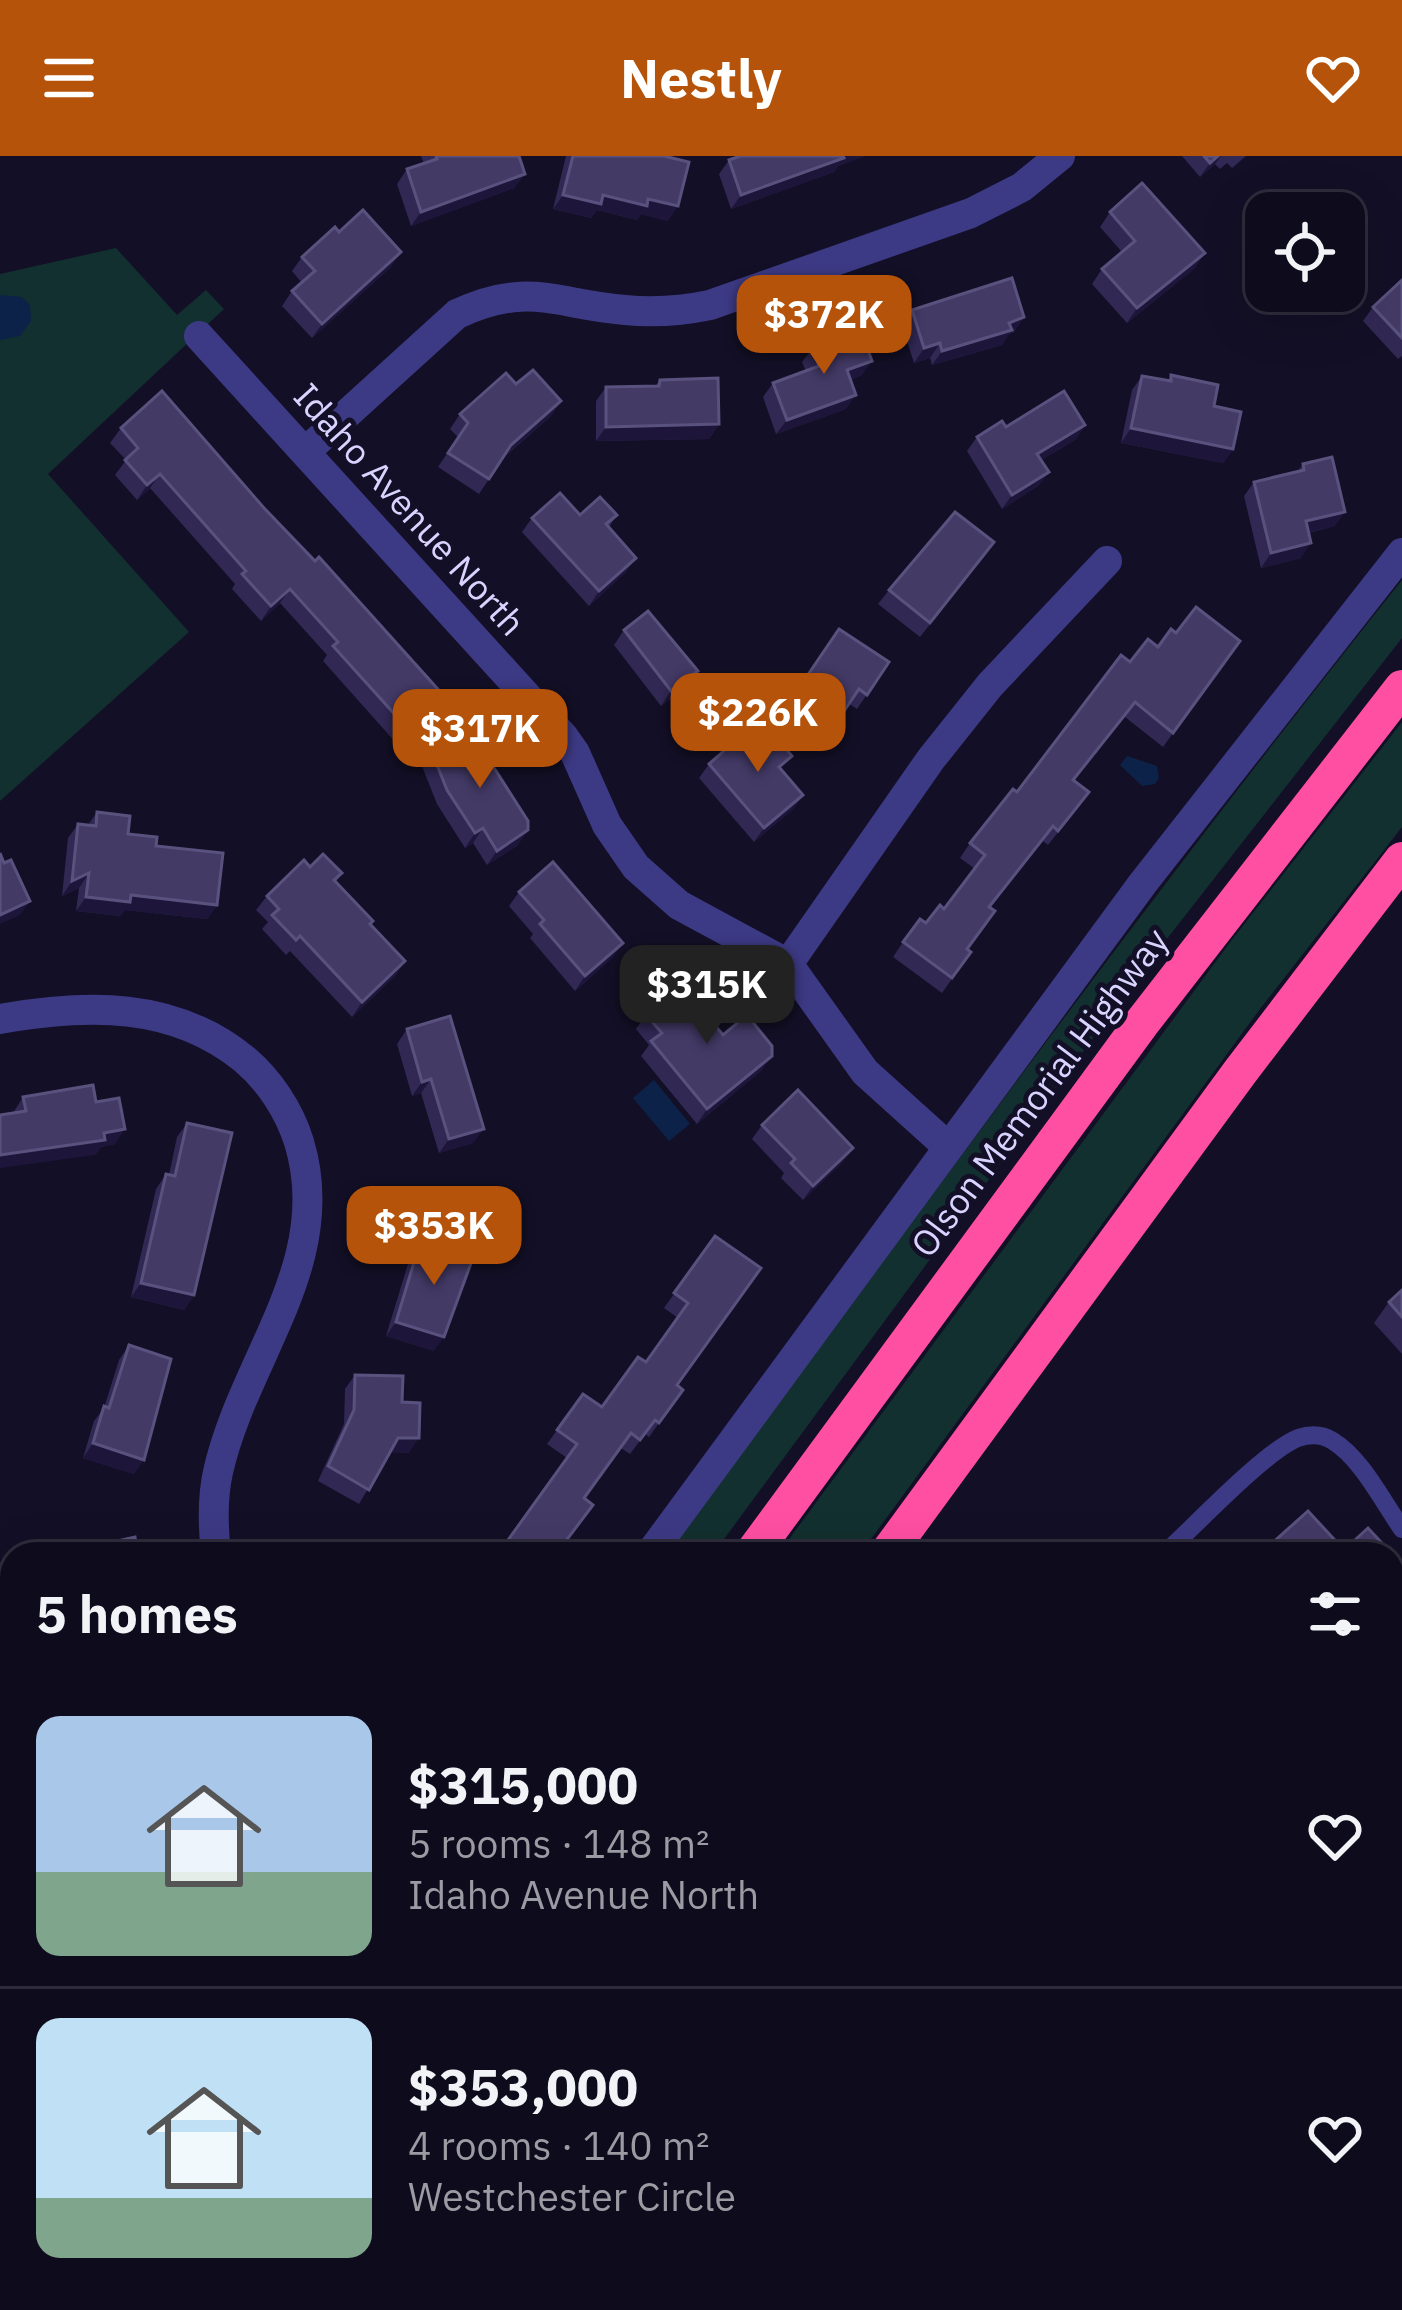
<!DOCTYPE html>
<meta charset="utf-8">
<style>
:root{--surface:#0e0b1c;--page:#171425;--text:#f1f3f6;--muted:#9b9ba3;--line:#2e2b3b;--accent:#b45309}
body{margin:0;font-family:"IBM Plex Sans",sans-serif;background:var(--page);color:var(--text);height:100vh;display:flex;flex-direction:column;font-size:45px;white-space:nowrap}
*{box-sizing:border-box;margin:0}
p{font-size:39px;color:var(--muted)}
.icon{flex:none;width:66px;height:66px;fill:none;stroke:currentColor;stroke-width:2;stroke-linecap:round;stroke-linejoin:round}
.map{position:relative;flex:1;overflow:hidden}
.drawer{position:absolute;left:0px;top:1386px;width:1404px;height:768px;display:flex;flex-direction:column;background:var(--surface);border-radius:36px 36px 0 0;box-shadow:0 12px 48px #0002,0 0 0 3px var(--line)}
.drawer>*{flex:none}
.buttons{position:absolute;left:1245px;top:36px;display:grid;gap:24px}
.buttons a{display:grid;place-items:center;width:120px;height:120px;border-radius:24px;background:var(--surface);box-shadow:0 12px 48px #0002,0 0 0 3px var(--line);font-size:60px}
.price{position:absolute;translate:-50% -102px;padding:0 27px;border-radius:24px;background:var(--accent);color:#fff;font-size:39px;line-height:78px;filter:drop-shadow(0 3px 6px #0008)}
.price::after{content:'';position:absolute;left:50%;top:72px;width:36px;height:27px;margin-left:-18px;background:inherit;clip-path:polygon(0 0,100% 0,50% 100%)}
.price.selected{background:#222;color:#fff}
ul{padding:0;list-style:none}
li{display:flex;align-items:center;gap:36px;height:300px;padding:0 36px}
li+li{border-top:3px solid var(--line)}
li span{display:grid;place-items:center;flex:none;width:336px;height:240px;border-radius:24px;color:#555}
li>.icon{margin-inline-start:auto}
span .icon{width:144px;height:144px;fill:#fffc;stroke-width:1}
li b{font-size:51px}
h2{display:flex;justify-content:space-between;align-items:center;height:144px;padding:0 36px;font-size:51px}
header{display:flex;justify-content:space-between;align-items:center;height:156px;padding:0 36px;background:var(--accent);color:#fff;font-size:54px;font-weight:800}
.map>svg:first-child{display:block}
.green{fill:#12302f}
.water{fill:#0c2248}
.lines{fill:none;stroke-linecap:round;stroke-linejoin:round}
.path{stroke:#2fb8b0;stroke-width:6;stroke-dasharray:6 9;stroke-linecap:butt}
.lane{stroke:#3d3a85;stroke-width:18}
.street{stroke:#3d3a85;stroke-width:30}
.secondary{stroke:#6f6bff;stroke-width:30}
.highway{stroke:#ff4fa3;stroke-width:36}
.wall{fill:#312854}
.shaded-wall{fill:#1d163a}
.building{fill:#433a66;stroke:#5a527e;stroke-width:3}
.labels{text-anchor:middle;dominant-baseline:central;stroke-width:10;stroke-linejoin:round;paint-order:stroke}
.street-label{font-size:36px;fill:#d9d4ff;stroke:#130f26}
</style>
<header><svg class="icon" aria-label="menu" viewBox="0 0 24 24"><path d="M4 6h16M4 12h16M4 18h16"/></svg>Nestly<svg class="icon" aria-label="heart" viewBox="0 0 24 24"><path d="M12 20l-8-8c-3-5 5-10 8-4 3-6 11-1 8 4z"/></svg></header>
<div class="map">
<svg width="1402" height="2154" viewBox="0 0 1402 2154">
<rect width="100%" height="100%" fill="#130f26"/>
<g class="green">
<polygon points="116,92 177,159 206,134 224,153 48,318 189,476 0,645 0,118"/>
<path d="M1402 424V482L1152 802 713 1398H668C909 1070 1148 742 1402 424Z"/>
<polygon points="1402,566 1402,671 1260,853 860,1398 778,1398 1231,785"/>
<polygon points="1402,1920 1402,2154 1102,2154 1091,2142 1392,2142 1392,1928"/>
<polygon points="271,2142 316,2142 308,2154 263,2154"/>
</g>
<g class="water">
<polygon points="0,139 22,141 30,149 31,165 20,180 0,184"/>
<polygon points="1127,600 1157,610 1159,622 1155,628 1142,630 1120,609"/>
<polygon points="654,924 690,968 669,985 633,942"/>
</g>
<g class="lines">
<polyline class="path" points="995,2154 1015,2142"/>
<g class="lane">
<path d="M1164 1398C1194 1371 1265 1295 1298 1282 1310 1278 1322 1278 1333 1285 1362 1303 1383 1346 1402 1373"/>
<polyline points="1392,1659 1402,1650"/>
</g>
<g class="street">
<polyline points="199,180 563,580 575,597 607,669 636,711 679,749 788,808 865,916 947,990"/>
<path d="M305 296 457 158C529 125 554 148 625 154 654 157 681 155 710 149L971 57 1022 31 1060 0"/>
<polyline points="788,808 931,603 990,529 1107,405"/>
<path d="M0 863C86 848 173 845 244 903 269 924 289 954 299 986 336 1107 243 1203 218 1316 212 1343 213 1371 216 1398"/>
<polyline points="650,1398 1143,727 1402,397"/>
<polyline points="98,2154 107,2142"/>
</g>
<g class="secondary">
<polyline points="1392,1864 1402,1857"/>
<polyline points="935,2154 955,2142"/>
</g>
<g class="highway">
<polyline points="752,1398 1141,868 1402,532"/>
<polyline points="887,1398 1240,916 1402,704"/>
<polyline points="202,2154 211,2142"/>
<polyline points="336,2154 344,2142"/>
</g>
</g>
<g class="wall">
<polygon points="421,0 519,0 525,18 514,32 411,70 397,28 407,13 424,8"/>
<polygon points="566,0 664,0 668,65 641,58 637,64 597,54 591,62 553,53"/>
<polygon points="740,0 865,0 838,10 834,16 731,53 719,18 729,4"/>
<polygon points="1182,0 1246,0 1232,12 1227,7 1220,13 1215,8 1200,21"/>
<polygon points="1110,56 1195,112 1127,167 1092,128 1102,113 1122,96 1100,71"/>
<polygon points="339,76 391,111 312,182 282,150 292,135 302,127 292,115 302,101"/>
<polygon points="1402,124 1402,200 1398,203 1363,165 1373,151"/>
<polygon points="912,154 1024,161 1014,176 1009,178 1002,189 932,209 930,202 914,207 902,169"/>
<polygon points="813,192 862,219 850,224 846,253 776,278 763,241 773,227 806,215 802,206"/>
<polygon points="1171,219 1214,250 1233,293 1223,307 1121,287 1132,234 1142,220 1168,225"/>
<polygon points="660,224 719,268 709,283 596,285 596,245 606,231 655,230"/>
<polygon points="516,228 561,245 551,260 503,302 479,338 438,311 458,281 450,273 460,258"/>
<polygon points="1085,269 1075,284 1041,304 1049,316 1038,330 1002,353 967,295 977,281 1006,271"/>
<polygon points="121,272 434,554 397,588 323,505 327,499 280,447 261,465 232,433 235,428 150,332 137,344 115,319 126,304 110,287"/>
<polygon points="1303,308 1335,370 1309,377 1301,402 1261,412 1244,340 1254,326 1298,315"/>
<polygon points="580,359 617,359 609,371 626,416 589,450 522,376 532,362"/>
<polygon points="984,400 920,481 878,448 889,434"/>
<polygon points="839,473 889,506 857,553 849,548 824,584 786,559 786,549"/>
<polygon points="624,474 688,529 661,550 614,489"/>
<polygon points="1176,477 1240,485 1163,591 1125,561 1074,624 1079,650 1048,689 1043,685 990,752 967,793 971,796 942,837 893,801 903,786 944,753 975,713 960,702 970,687 1017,636 1130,506 1158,491"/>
<polygon points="432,596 518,689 487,709 473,687 465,692 437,648 422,610"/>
<polygon points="709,608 782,614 803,639 793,653 754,686 699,622"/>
<polygon points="97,656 128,678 156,690 217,749 207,763 125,754 120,760 76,755 79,732 62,740 68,682 78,668 88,669"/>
<polygon points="310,711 342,717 336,726 371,768 405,805 395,820 352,861 290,795 286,799 262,773 268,766 256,754 267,740"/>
<polygon points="519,736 613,801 575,835 530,782 533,778 509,750"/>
<polygon points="646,859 723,879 762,914 697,968 641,900 649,889 636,873"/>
<polygon points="407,873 473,987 439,997 421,937 412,940 397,888"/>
<polygon points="23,941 96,946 115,988 101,991 95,999 13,957"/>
<polygon points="187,967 194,1139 184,1154 131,1141 156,1033 166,1018 169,1019 177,981"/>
<polygon points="762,969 843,1006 803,1044 781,1022 784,1017 752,983"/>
<polygon points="715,1080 677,1229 683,1234 649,1281 645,1278 630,1298 621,1292 567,1302 547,1288 583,1238 602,1251 646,1206 678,1162 664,1152"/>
<polygon points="421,1083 434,1195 386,1180 411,1098"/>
<polygon points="1402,1133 1402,1198 1374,1167 1389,1146"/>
<polygon points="129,1189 134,1318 83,1302 94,1265 104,1252 119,1204"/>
<polygon points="355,1219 402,1246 409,1297 390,1296 359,1348 318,1325 344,1268 345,1233"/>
<polygon points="1392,1398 1402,1409 1402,1625 1392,1634"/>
</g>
<g class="shaded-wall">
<polygon points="841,0 865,0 838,10 834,16 731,53 741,39"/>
<polygon points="1218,0 1221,0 1215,8 1200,21 1210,7"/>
<polygon points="525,18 514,32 411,70 421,56"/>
<polygon points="563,39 603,39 648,43 678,50 668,65 641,58 637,64 597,54 591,62 553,53"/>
<polygon points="401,96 391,111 312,182 322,168"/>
<polygon points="1205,97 1195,112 1127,167 1137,152"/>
<polygon points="1024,161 1014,176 1009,178 1002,189 932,209 942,195"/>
<polygon points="940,187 930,202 914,207 924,192"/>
<polygon points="872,205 862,219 837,229 847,214"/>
<polygon points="856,239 846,253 776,278 787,264"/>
<polygon points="561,245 551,260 501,303 511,289"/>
<polygon points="719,268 709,283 596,285 606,271"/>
<polygon points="1085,269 1075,284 1027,312 1037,298"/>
<polygon points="1131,272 1233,293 1223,307 1121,287"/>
<polygon points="1049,316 1038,330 1002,353 1012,339"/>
<polygon points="160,318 150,332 137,344 147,329"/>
<polygon points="1345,356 1335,370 1296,380 1306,365"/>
<polygon points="1311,387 1301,402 1261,412 1271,397"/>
<polygon points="636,402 626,416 589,450 599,435"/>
<polygon points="290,433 280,447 261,465 271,450"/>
<polygon points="698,515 688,529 661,550 671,535"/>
<polygon points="444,540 434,554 397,588 408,573"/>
<polygon points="803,639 793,653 754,686 764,672"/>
<polygon points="483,672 473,687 465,692 475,677"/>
<polygon points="528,674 518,689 487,709 497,695"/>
<polygon points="89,717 79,732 62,740 72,725"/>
<polygon points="131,739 217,749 207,763 125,754 120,760 76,755 86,741"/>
<polygon points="30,745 20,759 0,768 0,759"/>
<polygon points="623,787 613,801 575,835 585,820"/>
<polygon points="405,805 395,820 352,861 362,846"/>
<polygon points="772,900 762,914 697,968 707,953"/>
<polygon points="431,923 421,937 412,940 422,926"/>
<polygon points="125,973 115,988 101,991 95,999 0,1012 0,999"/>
<polygon points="484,973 473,987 439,997 449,983"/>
<polygon points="853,992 843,1006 803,1044 813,1030"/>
<polygon points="141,1127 194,1139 184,1154 131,1141"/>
<polygon points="396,1166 444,1181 434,1195 386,1180"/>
<polygon points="398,1282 419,1282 409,1297 388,1296"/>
<polygon points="93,1287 144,1304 134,1318 83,1302"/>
<polygon points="1402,1615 1402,1625 1392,1634 1392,1629"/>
<polygon points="676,2142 705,2142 684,2154 656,2154"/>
</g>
<g class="building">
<polygon points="436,0 519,0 525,18 421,56 407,13 437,3"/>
<polygon points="573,0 664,0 689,6 678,50 648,43 647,50 603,39 601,48 563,39"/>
<polygon points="740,0 843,0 844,2 741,39 729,4"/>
<polygon points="1204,0 1218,0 1210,7"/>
<polygon points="1142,27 1205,97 1137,152 1102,113 1135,85 1110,56"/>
<polygon points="363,54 401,96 322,168 292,135 315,115 302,101 335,71 339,76"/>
<polygon points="1012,122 1024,161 1009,167 1012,174 942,195 940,187 924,192 912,154"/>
<polygon points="1402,124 1402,182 1373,151"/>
<polygon points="861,174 872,205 847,214 856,239 787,264 773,227 819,210 813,192"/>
<polygon points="533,214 561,245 511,289 489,323 448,297 468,267 460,258 506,217 516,228"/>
<polygon points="1171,219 1218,229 1214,250 1241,256 1233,293 1131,272 1142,220 1171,225"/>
<polygon points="718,222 719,268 606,271 606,231 659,230 660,224"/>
<polygon points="162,235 264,352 315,405 319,401 444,540 408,573 333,490 338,486 290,433 271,450 242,418 246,415 160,318 147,329 125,304 138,292 121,272"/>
<polygon points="1064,235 1085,269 1037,298 1049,316 1012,339 977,281 1002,265 1006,271"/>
<polygon points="1332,301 1345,356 1306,365 1311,387 1271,397 1254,326 1304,314 1303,308"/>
<polygon points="560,337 580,359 600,341 617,359 606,368 636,402 599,435 532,362"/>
<polygon points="955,356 994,386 930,467 889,434"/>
<polygon points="1196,451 1240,485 1173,577 1135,546 1073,624 1089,636 1058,675 1053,670 989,751 995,755 967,793 971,796 952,822 903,786 920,763 926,767 940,749 944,753 985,699 970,687 1013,633 1017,636 1121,499 1130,506 1148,483 1158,491 1171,473 1176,477"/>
<polygon points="648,455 698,515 671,535 624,474"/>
<polygon points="839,473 889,506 867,539 859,533 834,570 797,545 797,535"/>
<polygon points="749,573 758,585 770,574 792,600 779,611 803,639 764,672 709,608"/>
<polygon points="479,578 489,604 528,665 528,674 497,695 483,672 475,677 447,634 432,596"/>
<polygon points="97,656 130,660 128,678 157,681 156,690 223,697 217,749 131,739 130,746 86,741 89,717 72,725 78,668 96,670"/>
<polygon points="0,697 4,707 11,704 30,745 0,759"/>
<polygon points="323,698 342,717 334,724 373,765 370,768 405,805 362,846 300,780 296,784 272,759 279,753 267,740 304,704 310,711"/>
<polygon points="553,706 623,787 585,820 540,768 544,764 519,736"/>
<polygon points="683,830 723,879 747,859 772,890 772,900 707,953 651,885 662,877 646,859"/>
<polygon points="450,860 484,973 449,983 431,923 422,926 407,873"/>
<polygon points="93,929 96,946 119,942 125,973 104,977 105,984 0,999 0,959 26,955 23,941"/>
<polygon points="798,934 853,992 813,1030 791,1007 795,1003 762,969"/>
<polygon points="187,967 232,977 194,1139 141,1127 166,1018 175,1020"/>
<polygon points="715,1080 761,1112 677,1229 683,1234 659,1267 655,1264 640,1284 631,1277 584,1342 593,1349 556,1398 498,1398 577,1288 557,1274 583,1238 602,1251 638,1201 646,1206 688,1147 674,1137"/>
<polygon points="421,1083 474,1099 444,1181 396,1166"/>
<polygon points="1402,1134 1402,1161 1389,1146"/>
<polygon points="129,1189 171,1203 144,1304 93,1287 104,1250 109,1252"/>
<polygon points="355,1219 403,1220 402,1246 420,1247 419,1282 398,1282 369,1334 328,1310 354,1254"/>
<polygon points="1308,1355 1344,1394 1368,1372 1392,1398 1260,1398"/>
<polygon points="135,1381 138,1398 59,1398"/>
<polygon points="1392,1398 1402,1409 1402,1614 1392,1603"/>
<polygon points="12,2047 12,2128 1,2144 0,2064"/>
<polygon points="521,2142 676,2142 656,2154 514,2154 511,2151"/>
</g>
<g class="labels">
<g class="street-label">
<text transform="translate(410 353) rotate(48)">Idaho Avenue North</text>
<text transform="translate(1039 936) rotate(-53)">Olson Memorial Highway</text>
</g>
</g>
</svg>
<div class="buttons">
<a><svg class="icon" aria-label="locate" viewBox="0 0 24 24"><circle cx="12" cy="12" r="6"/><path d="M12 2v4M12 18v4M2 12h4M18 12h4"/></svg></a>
</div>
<b class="price" style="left:824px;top:221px">$372K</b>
<b class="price" style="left:758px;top:619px">$226K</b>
<b class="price" style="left:480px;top:635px">$317K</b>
<b class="price selected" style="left:707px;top:891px">$315K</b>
<b class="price" style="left:434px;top:1132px">$353K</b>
<section class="drawer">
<h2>5 homes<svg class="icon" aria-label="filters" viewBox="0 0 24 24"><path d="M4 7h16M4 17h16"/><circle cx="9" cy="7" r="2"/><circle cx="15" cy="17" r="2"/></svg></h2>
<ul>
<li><span style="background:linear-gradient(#a9c7e8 65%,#7fa58c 0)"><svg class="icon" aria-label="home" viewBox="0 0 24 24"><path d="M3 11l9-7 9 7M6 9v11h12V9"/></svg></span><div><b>$315,000</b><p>5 rooms · 148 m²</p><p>Idaho Avenue North</p></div><svg class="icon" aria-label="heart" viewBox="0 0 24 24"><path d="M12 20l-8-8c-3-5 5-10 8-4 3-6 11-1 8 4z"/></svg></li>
<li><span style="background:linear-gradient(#bfe0f5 75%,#7fa58c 0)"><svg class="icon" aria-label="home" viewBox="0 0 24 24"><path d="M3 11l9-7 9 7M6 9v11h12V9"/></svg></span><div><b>$353,000</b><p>4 rooms · 140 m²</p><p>Westchester Circle</p></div><svg class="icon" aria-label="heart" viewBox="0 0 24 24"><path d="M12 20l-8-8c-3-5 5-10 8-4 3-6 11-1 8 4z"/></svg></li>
</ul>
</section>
</div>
